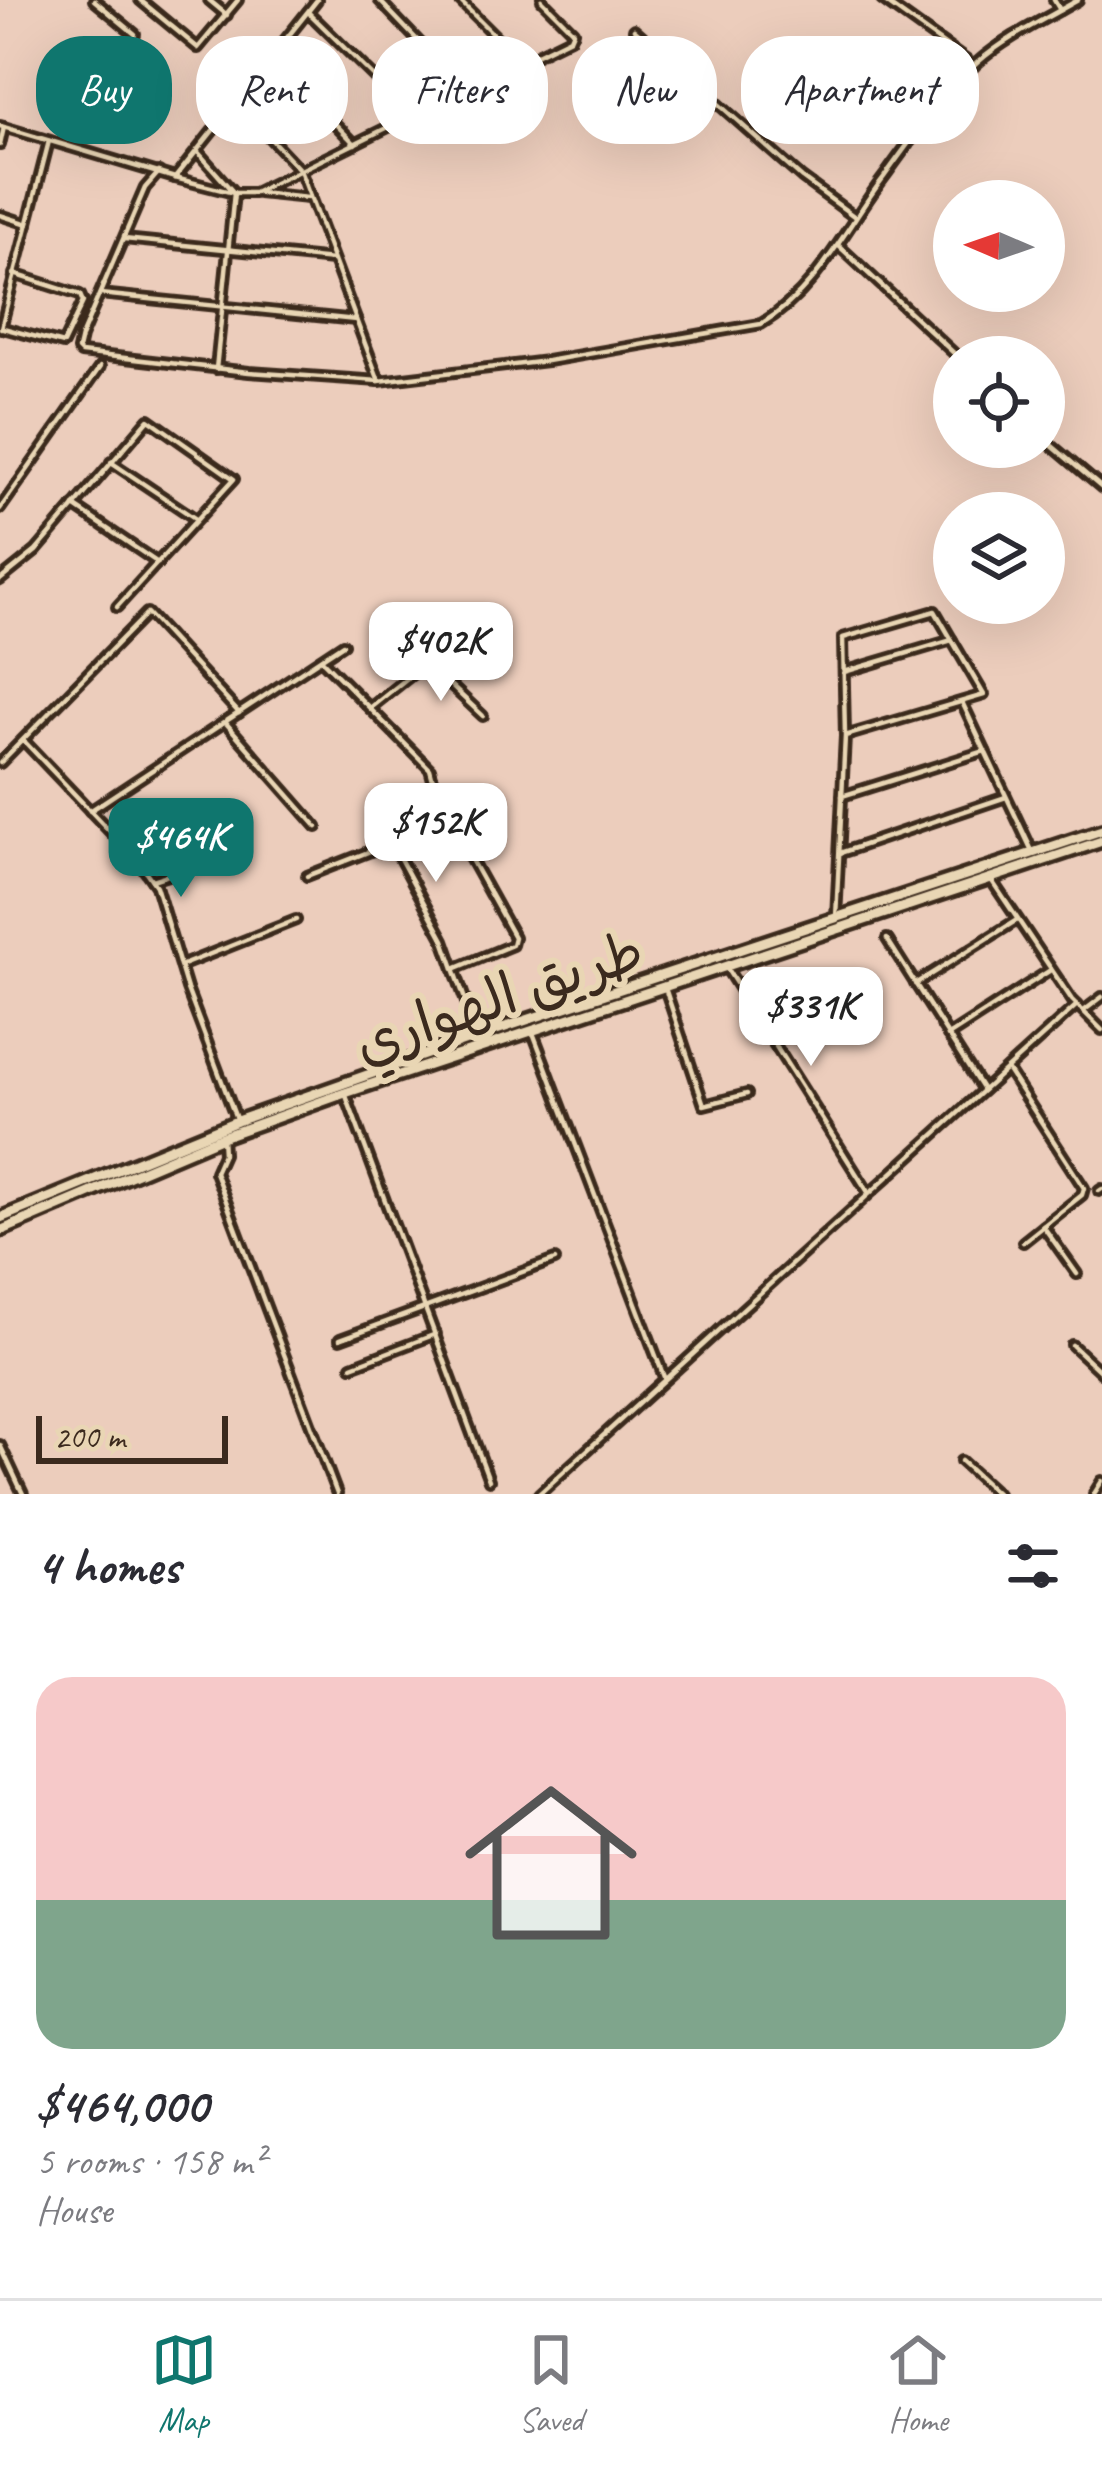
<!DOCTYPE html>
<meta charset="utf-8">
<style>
:root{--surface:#fff;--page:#f2f2f3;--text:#2b2b33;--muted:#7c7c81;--line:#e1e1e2;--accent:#0f766e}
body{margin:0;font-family:Caveat,"Playpen Sans Arabic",sans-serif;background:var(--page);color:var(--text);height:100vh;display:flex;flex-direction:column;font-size:45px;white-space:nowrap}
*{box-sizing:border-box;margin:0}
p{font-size:39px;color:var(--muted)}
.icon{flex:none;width:66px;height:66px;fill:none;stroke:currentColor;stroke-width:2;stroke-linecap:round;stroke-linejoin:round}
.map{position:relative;height:1494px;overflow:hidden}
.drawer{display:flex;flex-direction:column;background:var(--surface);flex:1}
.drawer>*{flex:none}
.banner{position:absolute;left:36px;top:36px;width:1032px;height:108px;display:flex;gap:24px}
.needle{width:78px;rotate:272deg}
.fabs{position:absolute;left:933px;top:180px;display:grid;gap:24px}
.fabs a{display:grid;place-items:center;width:132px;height:132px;border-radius:50%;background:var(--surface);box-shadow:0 12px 48px #0002;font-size:60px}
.scale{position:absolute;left:36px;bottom:30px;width:192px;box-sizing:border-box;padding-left:12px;border:6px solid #3b2a1e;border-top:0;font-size:33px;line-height:42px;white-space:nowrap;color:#3b2a1e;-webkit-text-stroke:9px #e9d6b4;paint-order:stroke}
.price{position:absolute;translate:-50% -102px;padding:0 27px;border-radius:24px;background:#fff;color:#222;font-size:39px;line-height:78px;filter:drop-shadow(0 3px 6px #0008)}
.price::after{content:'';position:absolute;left:50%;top:72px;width:36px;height:27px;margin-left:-18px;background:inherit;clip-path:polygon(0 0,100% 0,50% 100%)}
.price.active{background:var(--accent);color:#fff}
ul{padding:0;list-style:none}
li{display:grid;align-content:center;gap:24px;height:636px;padding:0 36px}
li+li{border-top:3px solid var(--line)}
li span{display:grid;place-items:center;height:372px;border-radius:36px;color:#555}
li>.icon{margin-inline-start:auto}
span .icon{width:216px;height:216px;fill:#fffc;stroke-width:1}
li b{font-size:51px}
h2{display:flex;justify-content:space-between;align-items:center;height:144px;padding:0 36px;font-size:51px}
.tag{padding:0 42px;border-radius:48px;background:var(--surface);box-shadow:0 12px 48px #0002;font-size:42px;line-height:108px}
.tag.active{background:var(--accent);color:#fff}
.menu{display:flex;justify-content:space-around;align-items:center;height:168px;border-top:3px solid var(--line);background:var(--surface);font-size:33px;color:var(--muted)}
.menu a{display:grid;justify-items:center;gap:6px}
.menu .active{color:var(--accent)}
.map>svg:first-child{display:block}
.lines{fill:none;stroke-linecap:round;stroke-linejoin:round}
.minor-casing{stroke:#3b2a1e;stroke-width:14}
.trunk-casing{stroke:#3b2a1e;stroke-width:18}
.minor{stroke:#e9d6b4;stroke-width:4.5}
.trunk{stroke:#e9d6b4;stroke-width:9}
.labels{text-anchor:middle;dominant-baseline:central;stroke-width:12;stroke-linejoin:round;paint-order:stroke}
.street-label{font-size:57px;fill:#3b2a1e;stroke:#e9d6b4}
</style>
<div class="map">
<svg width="1102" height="1494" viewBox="0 0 1102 1494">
<rect width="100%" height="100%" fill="#eccdbc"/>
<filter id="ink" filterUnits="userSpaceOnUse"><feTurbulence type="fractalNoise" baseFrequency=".00833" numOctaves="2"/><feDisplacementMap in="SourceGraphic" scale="24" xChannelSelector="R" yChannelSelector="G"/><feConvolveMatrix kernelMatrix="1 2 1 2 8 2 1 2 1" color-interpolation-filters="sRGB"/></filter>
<g filter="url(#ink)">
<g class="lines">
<g class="minor-casing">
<g id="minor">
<polyline points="94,0 135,34"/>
<polyline points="140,0 198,48 238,0"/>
<polyline points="209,0 227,15"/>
<polyline points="379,0 465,90"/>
<polyline points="459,0 521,62"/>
<polyline points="882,0 974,66"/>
<polyline points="1054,0 1060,10"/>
<polyline points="308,12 414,116"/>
<polyline points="634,29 802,178 855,217"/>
<polyline points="271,58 355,144"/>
<polyline points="236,102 300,170 379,381"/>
<polyline points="0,126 175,178 234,193 254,193 570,38 573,31 542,0"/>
<polyline points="0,145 4,127"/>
<polyline points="197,151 234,193 216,369"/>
<path d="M159 172 145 188 81 337 78 350 81 353 249 372 379 381 547 361 761 324C818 290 845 228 884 177 910 141 944 93 977 63 1005 38 1045 19 1078 0"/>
<polyline points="175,178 317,0"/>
<polyline points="259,193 308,198"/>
<polyline points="0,215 28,224"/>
<polyline points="124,239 333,260"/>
<polyline points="839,246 958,357"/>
<polyline points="100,294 356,320"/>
<polyline points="1,328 49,141"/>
<polyline points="3,328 63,344 83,302 80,295 14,274"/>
<polyline points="1044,439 1102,488"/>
<polyline points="111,462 196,519"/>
<polyline points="74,506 158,563"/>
<polyline points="0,509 100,367"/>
<polyline points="0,580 36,551 149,419 234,479 117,607"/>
<polyline points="321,659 430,769 439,802 395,833 390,840 444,940 478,1036"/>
<polyline points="427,663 483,716"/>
<polyline points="844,672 952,640"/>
<polyline points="962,702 1033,853"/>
<polyline points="370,708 446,647"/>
<polyline points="225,722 317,827"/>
<polyline points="24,741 139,862 156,886 187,989 237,1121"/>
<polyline points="0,763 147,613 239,713"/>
<polyline points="842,796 985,751"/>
<polyline points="439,802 514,937 512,945 454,969"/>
<polyline points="90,811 343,644"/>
<polyline points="840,853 1006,797"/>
<polyline points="307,876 391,843"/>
<polyline points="990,878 1072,1000 1102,1030"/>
<polyline points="152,880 224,857"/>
<polyline points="836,918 845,736 843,638 935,611 984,695 845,736"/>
<polyline points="887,939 983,1090"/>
<polyline points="180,966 296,920"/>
<polyline points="727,969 868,1192"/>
<polyline points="915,984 1017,920"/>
<polyline points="664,985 704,1105 747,1094"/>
<polyline points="1085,1010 1102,997"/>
<polyline points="532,1030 664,1377"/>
<polyline points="948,1036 1049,971"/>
<polyline points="1007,1069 1084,1188 1082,1195 1023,1242"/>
<polyline points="345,1093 489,1480"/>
<polyline points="222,1137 223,1154 215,1172 337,1494"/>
<polyline points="1099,1191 1102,1189"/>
<polyline points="1043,1226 1077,1274"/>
<polyline points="340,1339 555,1260"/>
<polyline points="1072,1345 1102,1373"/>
<polyline points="352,1366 436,1334"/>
<polyline points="0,1445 23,1494"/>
<polyline points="961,1461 997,1494"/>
<polyline points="539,1494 1077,1005"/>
<polyline points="1094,1494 1102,1481"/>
</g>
</g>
<g class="trunk-casing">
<g id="trunk">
<polyline points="0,1218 237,1121 478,1036 1102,830"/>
<polyline points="0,1231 222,1137 345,1093 1102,841"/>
</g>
</g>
<use href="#minor" class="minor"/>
<use href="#trunk" class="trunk"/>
</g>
</g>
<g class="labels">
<g class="street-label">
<text transform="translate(499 997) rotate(-19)">طريق الهواري</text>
</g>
</g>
</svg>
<div class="fabs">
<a><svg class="needle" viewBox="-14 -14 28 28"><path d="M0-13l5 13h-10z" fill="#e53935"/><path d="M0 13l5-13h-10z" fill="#7c7c81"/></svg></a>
<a><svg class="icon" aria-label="locate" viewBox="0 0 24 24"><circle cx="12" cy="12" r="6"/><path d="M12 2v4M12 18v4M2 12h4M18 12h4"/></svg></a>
<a><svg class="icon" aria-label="layers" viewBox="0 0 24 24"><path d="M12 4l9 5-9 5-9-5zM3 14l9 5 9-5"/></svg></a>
</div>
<div class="scale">200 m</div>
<b class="price" style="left:441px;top:704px">$402K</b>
<b class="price" style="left:436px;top:885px">$152K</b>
<b class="price active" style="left:181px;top:900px">$464K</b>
<b class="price" style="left:811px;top:1069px">$331K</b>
<div class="banner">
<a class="tag active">Buy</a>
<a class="tag">Rent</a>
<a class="tag">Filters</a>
<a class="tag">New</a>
<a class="tag">Apartment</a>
</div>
</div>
<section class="drawer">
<h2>4 homes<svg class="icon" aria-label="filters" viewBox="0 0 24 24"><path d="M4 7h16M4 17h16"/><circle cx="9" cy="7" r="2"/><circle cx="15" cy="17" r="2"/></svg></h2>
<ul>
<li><span style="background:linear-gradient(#f6c9c9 60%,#7fa58c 0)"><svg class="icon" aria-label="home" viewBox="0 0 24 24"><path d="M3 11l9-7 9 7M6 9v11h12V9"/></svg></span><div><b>$464,000</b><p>5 rooms · 158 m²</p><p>House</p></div></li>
</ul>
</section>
<nav class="menu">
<a class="active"><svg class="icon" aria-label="map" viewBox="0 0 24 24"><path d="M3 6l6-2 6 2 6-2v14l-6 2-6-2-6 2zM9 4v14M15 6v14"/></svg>Map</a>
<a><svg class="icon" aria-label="saved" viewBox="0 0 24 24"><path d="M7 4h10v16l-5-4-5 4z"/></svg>Saved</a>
<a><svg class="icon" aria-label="home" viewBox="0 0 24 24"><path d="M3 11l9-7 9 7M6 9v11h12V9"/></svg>Home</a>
</nav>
